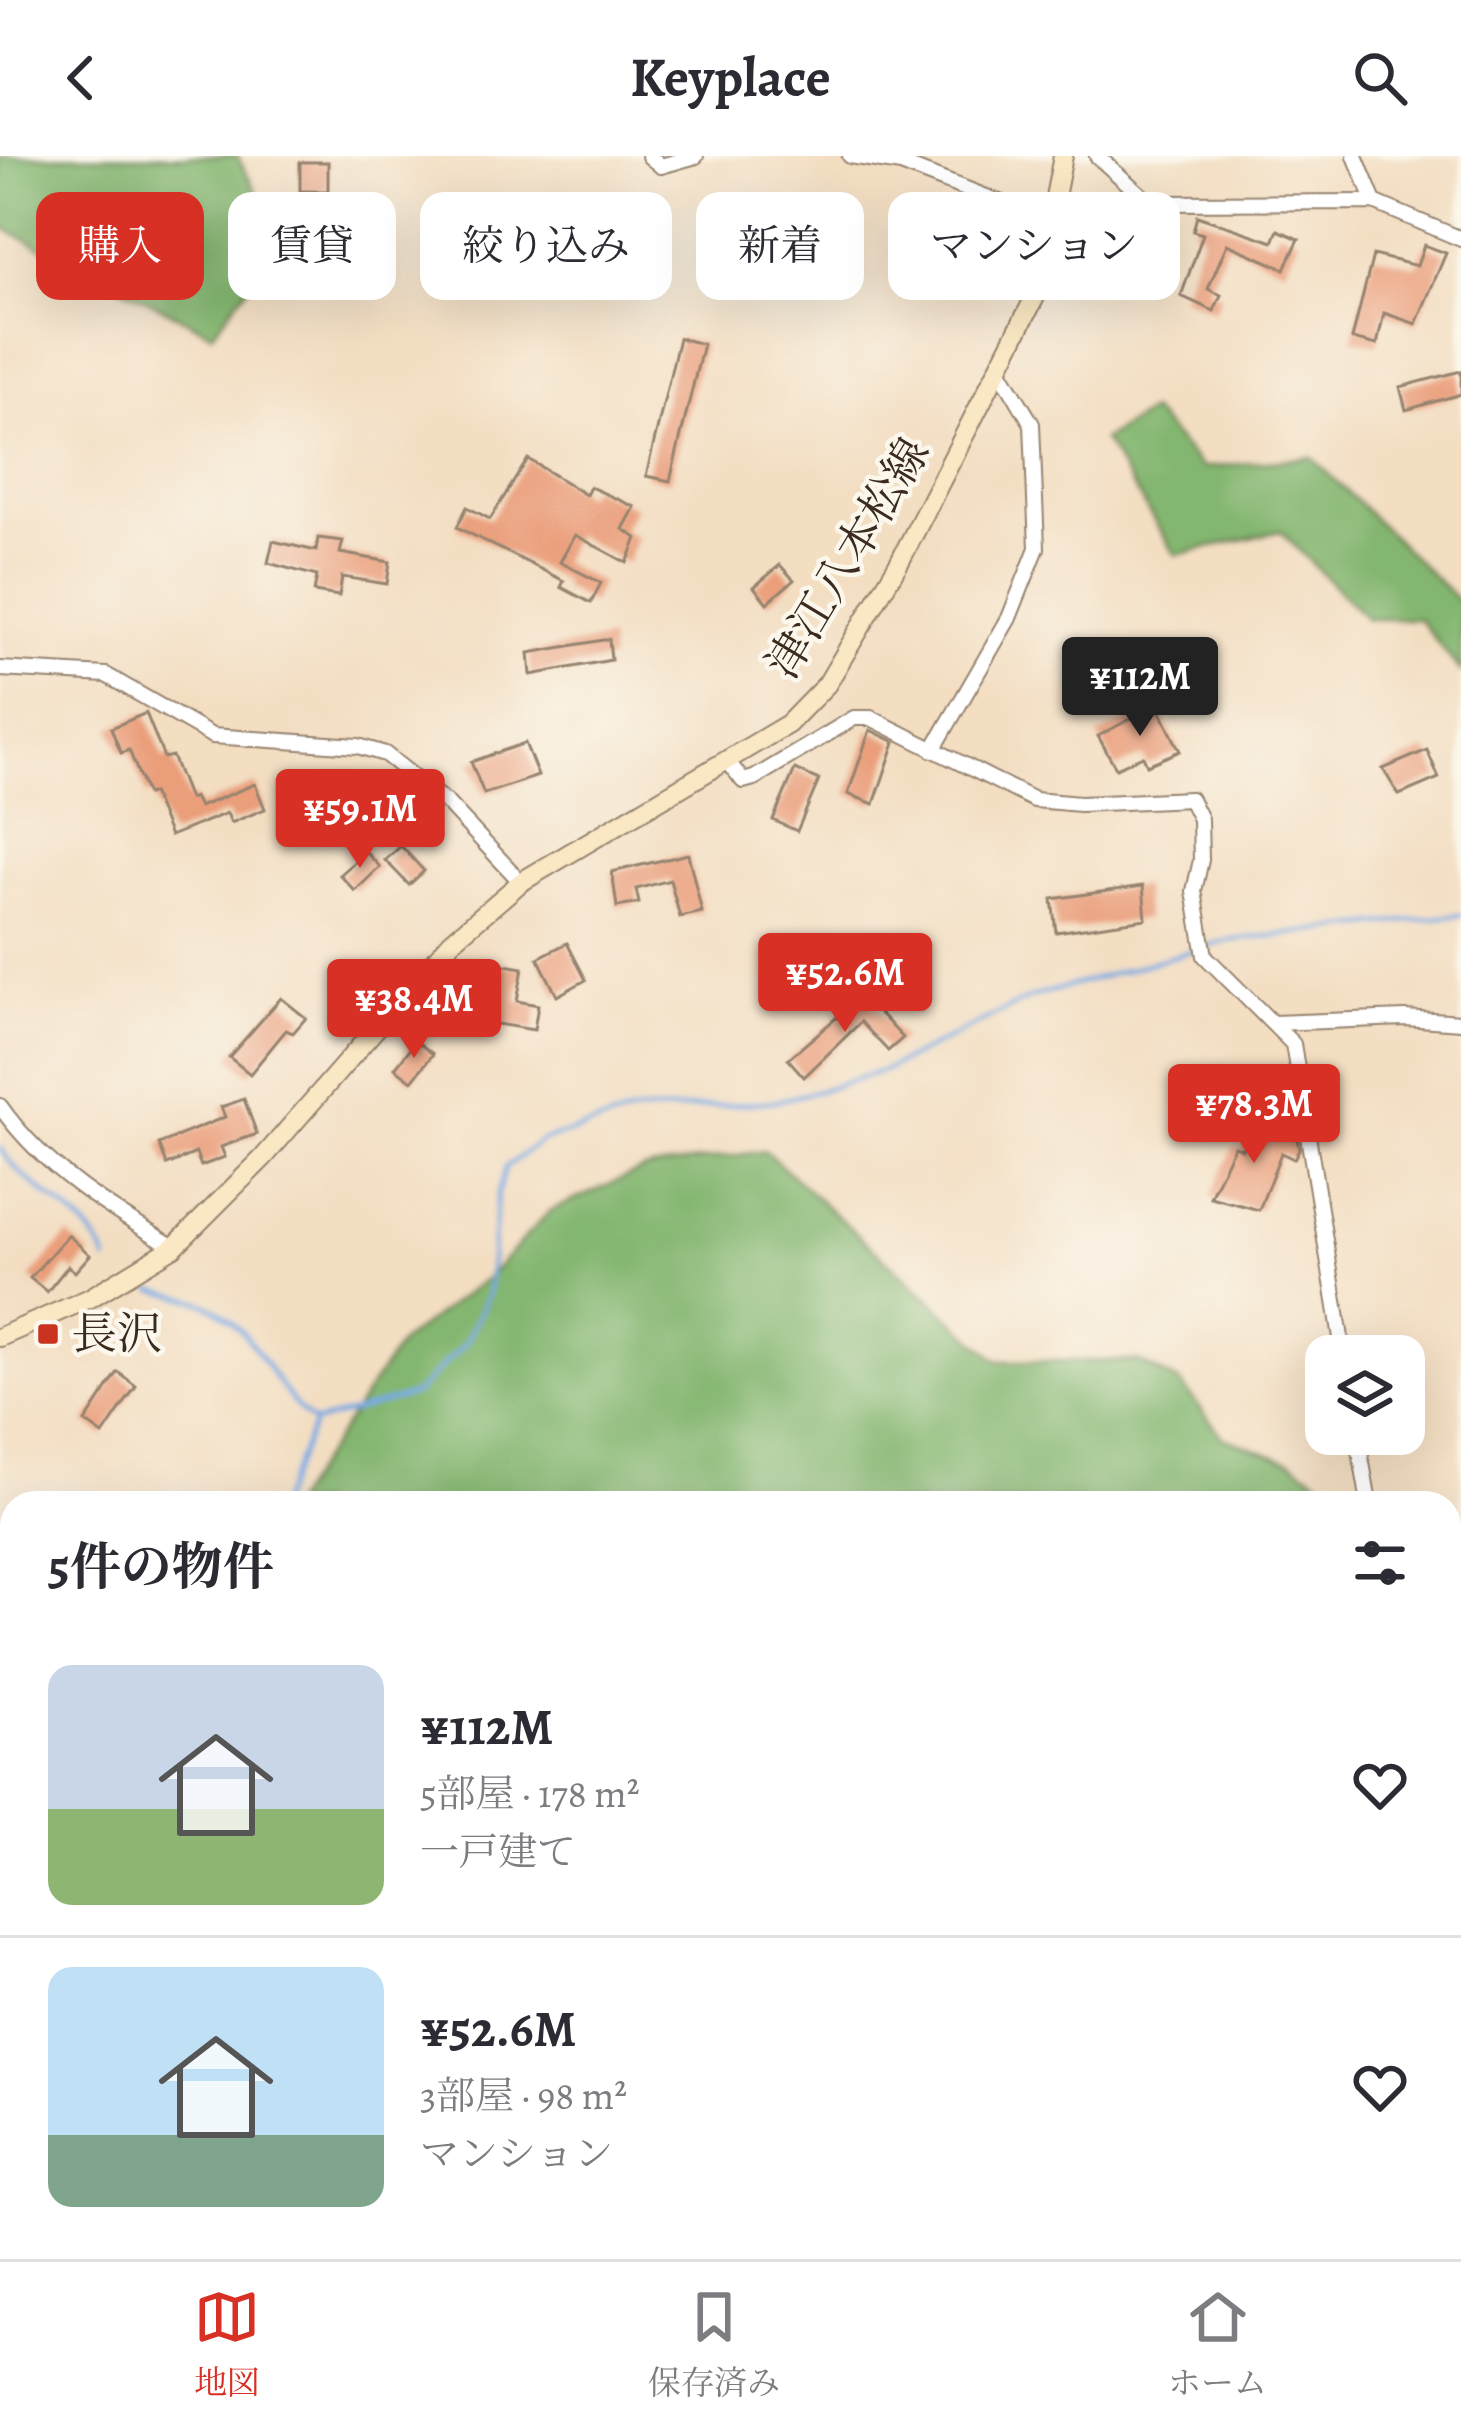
<!DOCTYPE html>
<html lang="ja">
<meta charset="utf-8">
<style>
:root{--surface:#fff;--page:#f7f7f7;--text:#2b2b33;--muted:#7c7c81;--line:#e1e1e2;--accent:#d93025}
body{margin:0;font-family:Alegreya,"Noto Serif JP",serif;background:var(--page);color:var(--text);height:100vh;display:flex;flex-direction:column;font-size:45px;white-space:nowrap}
*{box-sizing:border-box;margin:0}
p{font-size:39px;color:var(--muted)}
.icon{flex:none;width:66px;height:66px;fill:none;stroke:currentColor;stroke-width:2;stroke-linecap:round;stroke-linejoin:round}
.map{position:relative;flex:1;overflow:hidden}
.drawer{position:absolute;left:0px;top:1335px;width:1461px;height:768px;display:flex;flex-direction:column;background:var(--surface);border-radius:36px 36px 0 0;box-shadow:0 12px 48px #0002}
.drawer>*{flex:none}
.top-card{position:absolute;left:36px;top:36px;width:1389px;height:108px;display:flex;gap:24px}
.controls{position:absolute;left:1305px;top:1179px;display:grid;gap:24px}
.controls a{display:grid;place-items:center;width:120px;height:120px;border-radius:24px;background:var(--surface);box-shadow:0 12px 48px #0002;font-size:60px}
.price{position:absolute;translate:-50% -102px;padding:0 27px;border-radius:12px;background:var(--accent);color:#fff;font-size:39px;line-height:78px;filter:drop-shadow(0 3px 6px #0008)}
.price::after{content:'';position:absolute;left:50%;top:72px;width:36px;height:27px;margin-left:-18px;background:inherit;clip-path:polygon(0 0,100% 0,50% 100%)}
.price.selected{background:#222;color:#fff}
ul{padding:0;list-style:none}
li{display:flex;align-items:center;gap:36px;height:300px;padding:0 48px}
li+li{border-top:3px solid var(--line)}
li span{display:grid;place-items:center;flex:none;width:336px;height:240px;border-radius:24px;color:#555}
li>.icon{margin-inline-start:auto}
span .icon{width:144px;height:144px;fill:#fffc;stroke-width:1}
li b{font-size:51px}
h2{display:flex;justify-content:space-between;align-items:center;height:144px;padding:0 48px;font-size:51px}
.chip{padding:0 42px;border-radius:24px;background:var(--surface);box-shadow:0 12px 48px #0002;font-size:42px;line-height:108px}
.chip.selected{background:var(--accent);color:#fff}
header{display:flex;justify-content:space-between;align-items:center;height:156px;padding:0 48px;background:var(--surface);font-size:54px;font-weight:700}
.tabs{display:flex;justify-content:space-around;align-items:center;height:168px;border-top:3px solid var(--line);background:var(--surface);font-size:33px;color:var(--muted)}
.tabs a{display:grid;justify-items:center;gap:6px}
.tabs .selected{color:var(--accent)}
.map>svg:first-child{display:block}
.forest{fill:#83b670;stroke:#5f7047;stroke-width:3}
.lines{fill:none;stroke-linecap:round;stroke-linejoin:round}
.stream{stroke:#78aae3;stroke-width:4.5}
.building{fill:#ea9e7a}
.minor-casing{stroke:#978470;stroke-width:18}
.tertiary-casing{stroke:#978470;stroke-width:21}
.secondary-casing{stroke:#978470;stroke-width:22}
.minor{stroke:#fff;stroke-width:14}
.tertiary{stroke:#fff;stroke-width:16}
.secondary{stroke:#fae7c3;stroke-width:18}
.poi-dot{fill:#c8321e;stroke:#fbf7ec;stroke-width:4.5}
.labels{text-anchor:middle;dominant-baseline:central;stroke-width:9;stroke-linejoin:round;paint-order:stroke}
.street-label{font-size:45px;fill:#3b2a1e;stroke:#fbf7ec}
.poi-label{font-size:45px;fill:#3b2a1e;stroke:#fbf7ec;text-anchor:start}
</style>
<header><svg class="icon" aria-label="back" viewBox="0 0 24 24"><path d="M15 5l-7 7 7 7"/></svg>Keyplace<svg class="icon" aria-label="search" viewBox="0 0 24 24"><circle cx="10" cy="10" r="6"/><path d="M15 15l6 6"/></svg></header>
<div class="map">
<svg width="1461" height="2103" viewBox="0 0 1461 2103">
<rect width="100%" height="100%" fill="#fbf7ec"/>
<filter id="ink" filterUnits="userSpaceOnUse"><feTurbulence type="fractalNoise" baseFrequency=".00833" numOctaves="2"/><feDisplacementMap in="SourceGraphic" scale="24" xChannelSelector="R" yChannelSelector="G"/><feConvolveMatrix kernelMatrix="1 2 1 2 8 2 1 2 1" color-interpolation-filters="sRGB"/></filter>
<filter id="wash" filterUnits="userSpaceOnUse"><feTurbulence type="fractalNoise" baseFrequency=".004" numOctaves="4" result="noise"/><feDisplacementMap in="SourceGraphic" scale="48" xChannelSelector="R" yChannelSelector="G"/><feGaussianBlur stdDeviation="2.7" result="paint"/><feColorMatrix in="noise" values="0 0 0 0 0 0 0 0 0 0 0 0 0 0 0 0 0 1.4 0 .05"/><feComposite in="paint" operator="in"/></filter>
<g filter="url(#wash)">
<rect width="100%" height="100%" fill="#f3dec2"/>
<g class="forest">
<polygon points="0,0 237,0 283,86 212,177 0,70"/>
<polygon points="1150,255 1202,312 1311,301 1461,448 1461,516 1419,463 1367,463 1280,375 1176,399 1103,284"/>
<polygon points="765,995 998,1205 1138,1205 1180,1227 1223,1281 1293,1306 1354,1347 292,1347 401,1186 488,1121 550,1055 645,1013"/>
<polygon points="1449,1412 1461,1421 1461,1689 1449,1695"/>
<polygon points="86,2091 712,2091 698,2103 86,2103"/>
</g>
<g class="lines">
<g class="stream">
<path d="M0 992C28 1037 89 1055 107 1105"/>
<path d="M153 1134C173 1139 199 1143 216 1153 259 1181 274 1235 314 1267"/>
<polyline points="279,1347 314,1267 415,1238 466,1186 488,1138 497,1040 506,1011 541,985 634,957 776,945 818,935 885,914 1032,841 1226,785 1461,759"/>
<polyline points="0,1515 12,1513"/>
</g>
</g>
<g id="blocks">
<g class="building">
<rect x="300" y="6" width="28" height="29"/>
<polygon points="968,60 1017,74 1013,91 1001,89 994,117 975,113 982,81 964,77"/>
<polygon points="1197,60 1273,86 1278,74 1299,83 1285,113 1227,88 1208,133 1221,139 1214,155 1181,140 1203,78 1193,75"/>
<polygon points="1424,89 1446,97 1416,168 1384,157 1377,189 1352,183 1373,99 1417,110"/>
<polygon points="679,182 703,188 670,325 646,320"/>
<polygon points="1461,215 1461,238 1406,254 1400,231"/>
<polygon points="528,303 586,339 590,331 635,351 623,373 637,382 627,407 575,379 560,406 601,427 591,447 561,431 564,425 457,371 467,351 490,363"/>
<polygon points="318,382 343,385 340,397 390,406 387,428 342,421 339,440 314,436 317,420 268,407 273,385 316,395"/>
<polygon points="780,409 794,424 767,447 754,431"/>
<polygon points="609,483 611,504 531,519 529,497"/>
<polygon points="1157,549 1180,595 1147,609 1143,600 1116,612 1098,580"/>
<polygon points="146,557 164,602 172,600 189,643 194,641 199,651 255,628 265,653 231,667 227,657 170,680 152,637 147,639 129,594 121,597 111,572"/>
<polygon points="870,574 895,586 874,648 848,638"/>
<polygon points="525,587 538,620 484,638 471,606"/>
<polygon points="1427,594 1439,622 1399,639 1383,613"/>
<polygon points="795,613 819,624 797,675 773,664"/>
<polygon points="401,690 424,715 409,729 385,704"/>
<polygon points="366,696 380,711 355,735 340,719"/>
<polygon points="688,698 702,756 680,761 670,724 636,733 639,747 617,751 612,716"/>
<polygon points="1143,730 1146,763 1056,776 1052,743"/>
<polygon points="567,787 586,824 557,840 538,802"/>
<polygon points="482,805 523,812 517,845 538,849 534,874 472,864"/>
<polygon points="863,839 903,882 888,895 861,866 804,921 788,903"/>
<polygon points="281,842 306,862 293,877 286,874 250,918 229,901"/>
<polygon points="416,885 433,898 412,925 395,912"/>
<polygon points="244,943 257,978 221,991 225,1001 201,1010 196,997 167,1009 159,988 225,961 221,951"/>
<polygon points="1256,965 1296,978 1299,993 1294,1003 1281,997 1259,1054 1210,1041 1234,990 1242,993"/>
<polygon points="68,1079 90,1099 75,1116 68,1110 47,1136 30,1122"/>
<polygon points="118,1216 136,1230 103,1279 85,1266"/>
</g>
</g>
</g>
<g filter="url(#ink)">
<use href="#blocks" fill-opacity="0" stroke="#978470" stroke-width="3"/>
<g class="lines">
<g class="minor-casing">
<g id="minor">
<polyline points="649,0 661,10 696,0"/>
<polyline points="850,0 901,8 1051,66"/>
<polyline points="1097,0 1150,47 1374,46 1461,83"/>
<polyline points="1355,0 1374,46"/>
<polyline points="0,513 106,519 212,580 358,590 385,598 448,648 521,726"/>
<polyline points="933,594 1009,462 1037,392 1032,268 1001,216"/>
<polyline points="729,607 743,625 754,622 854,562 871,562 1034,644 1080,648 1190,643 1200,663 1201,704 1194,735 1205,800 1293,888 1344,1200"/>
<polyline points="1273,867 1405,862 1461,866"/>
<path d="M0 950C43 1012 110 1053 174 1091"/>
<polyline points="1357,1278 1369,1347"/>
<polyline points="1449,1440 1461,1450"/>
<polyline points="0,1778 12,1778"/>
<polyline points="701,2091 709,2103"/>
<polyline points="1406,2091 1418,2103"/>
<polyline points="203,2103 267,2102 280,2091"/>
</g>
</g>
<g class="tertiary-casing">
<g id="tertiary">
<polyline points="1449,1714 1461,1708"/>
<polyline points="1449,2032 1461,2032"/>
<polyline points="1149,2103 1155,2091"/>
</g>
</g>
<g class="secondary-casing">
<polyline id="secondary" points="0,1181 90,1142 174,1091 263,1002 452,785 521,726 788,568 827,528 900,405 1036,139 1063,0"/>
</g>
<use href="#minor" class="minor"/>
<use href="#tertiary" class="tertiary"/>
<use href="#secondary" class="secondary"/>
</g>
</g>
<rect class="poi-dot" x="36" y="1166" width="24" height="24" rx="6"/>
<g class="labels">
<g class="street-label">
<text transform="translate(848 402) rotate(-59)">津江八本松線</text>
</g>
<g class="poi-label">
<text x="72" y="1178">長沢</text>
</g>
</g>
</svg>
<div class="controls">
<a><svg class="icon" aria-label="layers" viewBox="0 0 24 24"><path d="M12 4l9 5-9 5-9-5zM3 14l9 5 9-5"/></svg></a>
</div>
<b class="price selected" style="left:1140px;top:583px">¥112M</b>
<b class="price" style="left:360px;top:715px">¥59.1M</b>
<b class="price" style="left:845px;top:879px">¥52.6M</b>
<b class="price" style="left:414px;top:905px">¥38.4M</b>
<b class="price" style="left:1254px;top:1010px">¥78.3M</b>
<div class="top-card">
<a class="chip selected">購入</a>
<a class="chip">賃貸</a>
<a class="chip">絞り込み</a>
<a class="chip">新着</a>
<a class="chip">マンション</a>
</div>
<section class="drawer">
<h2>5件の物件<svg class="icon" aria-label="filters" viewBox="0 0 24 24"><path d="M4 7h16M4 17h16"/><circle cx="9" cy="7" r="2"/><circle cx="15" cy="17" r="2"/></svg></h2>
<ul>
<li><span style="background:linear-gradient(#c9d6e8 60%,#8fb573 0)"><svg class="icon" aria-label="home" viewBox="0 0 24 24"><path d="M3 11l9-7 9 7M6 9v11h12V9"/></svg></span><div><b>¥112M</b><p>5部屋 · 178 m²</p><p>一戸建て</p></div><svg class="icon" aria-label="heart" viewBox="0 0 24 24"><path d="M12 20l-8-8c-3-5 5-10 8-4 3-6 11-1 8 4z"/></svg></li>
<li><span style="background:linear-gradient(#bfe0f5 70%,#7fa58c 0)"><svg class="icon" aria-label="home" viewBox="0 0 24 24"><path d="M3 11l9-7 9 7M6 9v11h12V9"/></svg></span><div><b>¥52.6M</b><p>3部屋 · 98 m²</p><p>マンション</p></div><svg class="icon" aria-label="heart" viewBox="0 0 24 24"><path d="M12 20l-8-8c-3-5 5-10 8-4 3-6 11-1 8 4z"/></svg></li>
</ul>
</section>
</div>
<nav class="tabs">
<a class="selected"><svg class="icon" aria-label="map" viewBox="0 0 24 24"><path d="M3 6l6-2 6 2 6-2v14l-6 2-6-2-6 2zM9 4v14M15 6v14"/></svg>地図</a>
<a><svg class="icon" aria-label="saved" viewBox="0 0 24 24"><path d="M7 4h10v16l-5-4-5 4z"/></svg>保存済み</a>
<a><svg class="icon" aria-label="home" viewBox="0 0 24 24"><path d="M3 11l9-7 9 7M6 9v11h12V9"/></svg>ホーム</a>
</nav>
